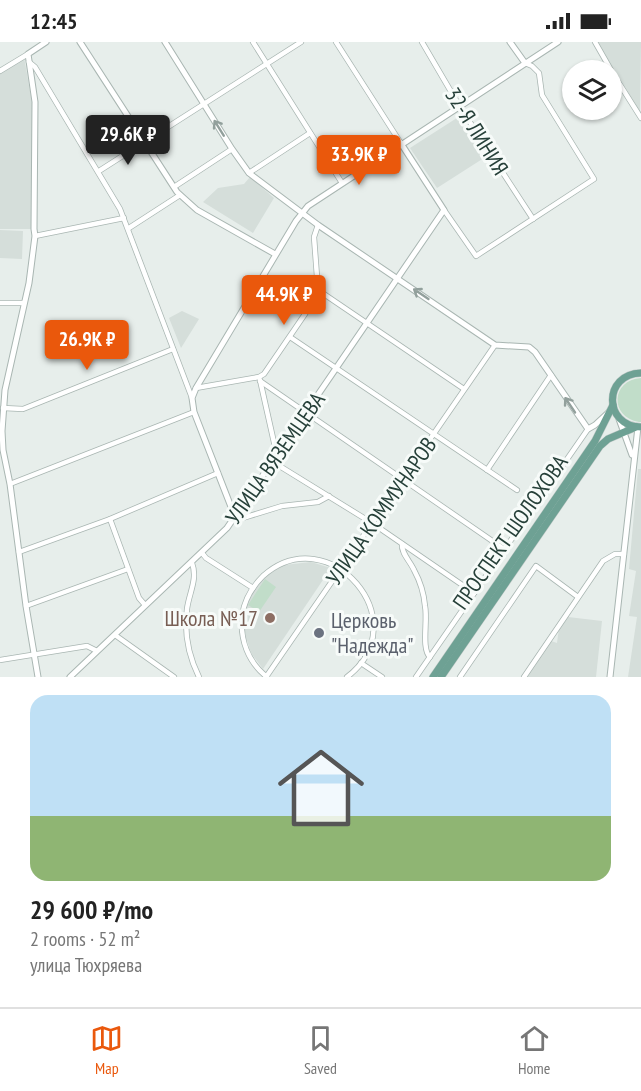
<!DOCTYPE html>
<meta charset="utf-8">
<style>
:root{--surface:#fff;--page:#f6f6f6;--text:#222;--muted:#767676;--line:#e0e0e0;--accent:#ea580c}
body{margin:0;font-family:"PT Sans Narrow",sans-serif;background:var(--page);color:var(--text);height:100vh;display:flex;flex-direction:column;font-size:22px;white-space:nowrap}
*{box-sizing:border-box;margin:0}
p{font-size:20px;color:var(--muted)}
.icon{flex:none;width:33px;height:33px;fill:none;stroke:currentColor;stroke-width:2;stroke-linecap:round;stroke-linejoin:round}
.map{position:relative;height:635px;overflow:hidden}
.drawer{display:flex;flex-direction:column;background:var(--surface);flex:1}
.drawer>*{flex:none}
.buttons{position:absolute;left:562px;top:18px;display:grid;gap:12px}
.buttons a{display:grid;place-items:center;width:60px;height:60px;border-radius:50%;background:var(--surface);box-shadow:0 2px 4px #0004;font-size:30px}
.price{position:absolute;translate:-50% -51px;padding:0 14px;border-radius:6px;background:var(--accent);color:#fff;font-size:20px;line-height:39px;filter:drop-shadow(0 2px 3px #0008)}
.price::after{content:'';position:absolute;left:50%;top:36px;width:18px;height:14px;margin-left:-9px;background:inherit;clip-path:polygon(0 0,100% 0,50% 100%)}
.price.current{background:#222;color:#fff}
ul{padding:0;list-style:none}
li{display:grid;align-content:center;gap:12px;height:318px;padding:0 30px}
li span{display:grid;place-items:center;height:186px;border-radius:18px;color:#555}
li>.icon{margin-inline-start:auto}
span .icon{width:108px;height:108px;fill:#fffc;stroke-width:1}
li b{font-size:26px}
.status{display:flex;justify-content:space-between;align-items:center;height:42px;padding:0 30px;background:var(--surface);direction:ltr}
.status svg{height:16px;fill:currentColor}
.tab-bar{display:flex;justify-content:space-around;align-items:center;height:84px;border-top:2px solid var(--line);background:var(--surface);font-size:16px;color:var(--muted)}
.tab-bar a{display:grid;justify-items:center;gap:3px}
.tab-bar .current{color:var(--accent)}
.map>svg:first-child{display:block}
.built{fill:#d5deda}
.green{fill:#c1ddc9}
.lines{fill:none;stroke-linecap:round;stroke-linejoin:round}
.minor-casing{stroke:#a9b6b2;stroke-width:6}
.tertiary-casing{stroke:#a9b6b2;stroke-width:7}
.primary-casing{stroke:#c2cac8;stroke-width:8}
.minor{stroke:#fff;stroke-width:4.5}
.tertiary{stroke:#fff;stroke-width:5}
.primary{stroke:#6ea194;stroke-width:7}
.oneway{stroke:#92a09c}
.education-dot{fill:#8d6e63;stroke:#f7fbf9;stroke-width:2}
.worship-dot{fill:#6b7280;stroke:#f7fbf9;stroke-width:2}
.labels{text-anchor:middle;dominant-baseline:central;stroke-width:6;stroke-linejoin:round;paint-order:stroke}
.street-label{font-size:22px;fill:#264039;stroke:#f7fbf9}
.education-label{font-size:22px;fill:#785e54;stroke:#f7fbf9;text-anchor:end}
.worship-label{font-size:22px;fill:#5b616d;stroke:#f7fbf9;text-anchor:start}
</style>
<div class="status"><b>12:45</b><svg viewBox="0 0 49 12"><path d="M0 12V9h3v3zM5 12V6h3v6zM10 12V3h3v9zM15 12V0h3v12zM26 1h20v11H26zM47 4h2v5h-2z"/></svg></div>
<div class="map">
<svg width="641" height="635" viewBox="0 0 641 635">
<rect width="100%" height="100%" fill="#e7eeeb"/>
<g class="built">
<polygon points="597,0 641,0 640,69"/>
<polygon points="24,15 32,61 34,187 0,187 0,30"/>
<polygon points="460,74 487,114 437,146 410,106"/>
<polygon points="250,135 274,156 253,191 203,160 218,146 244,142"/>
<polygon points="0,188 23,189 22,217 0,216"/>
<polygon points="182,269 199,277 181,306 169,276"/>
<polygon points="638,427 641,427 641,635 628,635 637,575 629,574 636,529 629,527"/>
<polygon points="311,520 331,526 263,627 251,611 243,586 245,566 253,548 266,533 284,523"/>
<polygon points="568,575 602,579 596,635 527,635 551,599 557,601 559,586"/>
</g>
<g class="green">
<path d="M641 336V380H639C609 375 611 338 641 336Z"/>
<polygon points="265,537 276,545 259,570 248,563"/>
</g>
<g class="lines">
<g class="minor-casing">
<g id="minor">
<polyline points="253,0 342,141"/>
<polyline points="336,0 402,103"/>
<polyline points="422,0 460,65 533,177"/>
<polyline points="595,0 611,28"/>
<polyline points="29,20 35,25 120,167 192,356"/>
<polyline points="0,29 28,12"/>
<polyline points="612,30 641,76"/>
<polyline points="99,129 301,0"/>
<polyline points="249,131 310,91"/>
<polyline points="174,145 232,107"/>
<polyline points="444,168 476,214 594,137 542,53 539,31 532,24 525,21"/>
<polyline points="129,186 180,153"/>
<polyline points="35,194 124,176"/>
<polyline points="318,248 464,347"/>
<polyline points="0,261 24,261"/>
<polyline points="290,295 517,448"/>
<polyline points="260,338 277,414"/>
<polyline points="260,339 504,507"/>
<polyline points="196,346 259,335 264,332 305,272 318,248 314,195 318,183"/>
<polyline points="3,366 23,367 173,307"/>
<polyline points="273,420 372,481 474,551"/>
<polyline points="487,428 551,333"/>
<polyline points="10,442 194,370"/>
<polyline points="235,475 243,476 282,464 318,460 329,454"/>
<polyline points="110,477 139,556 145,563"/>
<path d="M402 502C401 511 410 519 414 528 420 539 424 552 425 564 428 578 421 607 430 615"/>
<polyline points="19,510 110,477 218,431"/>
<polyline points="202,511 206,516 253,546"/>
<path d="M192 521C198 537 189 551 187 567 184 591 188 613 199 635"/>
<polyline points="26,564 128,527"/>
<polyline points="115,593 174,635"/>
<polyline points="0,618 87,604 97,609"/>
<polyline points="361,621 382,635"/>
<polyline points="266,635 495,303"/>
<path d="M267 635C248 620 240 598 242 574 244 559 252 545 263 534 329 475 419 580 347 635"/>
<polyline points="416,635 588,387"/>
<polyline points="460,635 536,524 578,555"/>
<polyline points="524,635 603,519 615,512 624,512"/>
</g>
</g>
<g class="tertiary-casing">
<g id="tertiary">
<polyline points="80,0 177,150 197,168 275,212"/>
<polyline points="165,0 232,107 249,131 318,183 495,303 529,305 535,310 588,387 595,383 609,370"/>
<polyline points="510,0 525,21"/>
<polyline points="619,377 632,413"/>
<polyline points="235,475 194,370 192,356 196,346 296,179 308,164 558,0"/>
<polyline points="38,635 26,564 10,442 3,408 2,389 5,348 29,241 35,194 34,187 35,60 28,12 46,0"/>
<polyline points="70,635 227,486 444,168 402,103"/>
<polyline points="610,635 638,385"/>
</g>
</g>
<g class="primary-casing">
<g id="primary">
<path d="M641 331C603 332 603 384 641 385"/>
<polyline points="433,635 595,399 613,363"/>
<polyline points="441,635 600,404 608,397 636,385"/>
</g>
</g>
<use href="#minor" class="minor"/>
<use href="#tertiary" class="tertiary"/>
<use href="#primary" class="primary"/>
</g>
<defs><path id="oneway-shaft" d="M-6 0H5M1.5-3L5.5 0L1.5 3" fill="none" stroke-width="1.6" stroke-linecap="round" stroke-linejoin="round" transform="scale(1.5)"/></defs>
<g class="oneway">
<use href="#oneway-shaft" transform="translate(219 86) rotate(-122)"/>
<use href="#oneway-shaft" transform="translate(421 252) rotate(-146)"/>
<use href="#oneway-shaft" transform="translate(570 363) rotate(-124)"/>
</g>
<circle class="education-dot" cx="270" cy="576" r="6"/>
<circle class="worship-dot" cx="319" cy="591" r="6"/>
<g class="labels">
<g class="street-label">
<text transform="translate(477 89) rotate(58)">32-Я ЛИНИЯ</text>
<text transform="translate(275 416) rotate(-55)">УЛИЦА ВЯЗЕМЦЕВА</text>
<text transform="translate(381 469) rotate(-55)">УЛИЦА КОММУНАРОВ</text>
<text transform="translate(510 490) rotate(-55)">ПРОСПЕКТ ШОЛОХОВА</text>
</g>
<g class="education-label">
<text x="258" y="576">Школа №17</text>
</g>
<g class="worship-label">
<text x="331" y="578">Церковь<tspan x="331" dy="25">"Надежда"</tspan></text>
</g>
</g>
</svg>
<div class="buttons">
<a><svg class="icon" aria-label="layers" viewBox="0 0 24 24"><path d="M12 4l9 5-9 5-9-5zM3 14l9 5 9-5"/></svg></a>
</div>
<b class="price current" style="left:128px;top:124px">29.6K ₽</b>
<b class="price" style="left:359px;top:144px">33.9K ₽</b>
<b class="price" style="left:284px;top:284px">44.9K ₽</b>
<b class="price" style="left:87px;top:329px">26.9K ₽</b>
</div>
<section class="drawer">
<ul>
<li><span style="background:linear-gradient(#bfe0f5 65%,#8fb573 0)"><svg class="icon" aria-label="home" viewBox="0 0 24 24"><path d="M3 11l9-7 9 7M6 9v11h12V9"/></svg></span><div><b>29 600 ₽/mo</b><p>2 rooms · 52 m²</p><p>улица Тюхряева</p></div></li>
</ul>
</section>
<nav class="tab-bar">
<a class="current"><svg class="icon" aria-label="map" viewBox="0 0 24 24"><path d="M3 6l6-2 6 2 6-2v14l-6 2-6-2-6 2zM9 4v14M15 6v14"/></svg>Map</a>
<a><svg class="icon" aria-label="saved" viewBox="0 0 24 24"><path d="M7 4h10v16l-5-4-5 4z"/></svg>Saved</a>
<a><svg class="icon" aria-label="home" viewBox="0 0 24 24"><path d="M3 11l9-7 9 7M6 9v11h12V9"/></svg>Home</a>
</nav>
